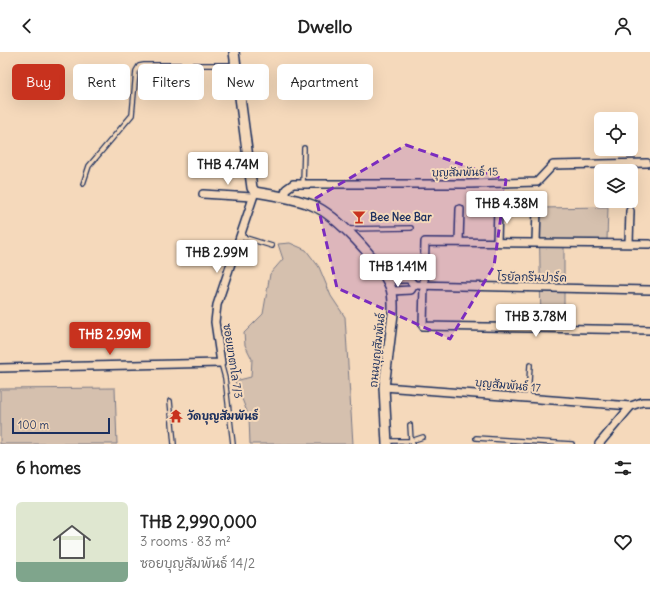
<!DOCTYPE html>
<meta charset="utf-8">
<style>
:root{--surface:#fff;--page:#f2f2f2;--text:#222;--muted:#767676;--accent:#c8321e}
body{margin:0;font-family:Delius,"Playpen Sans Thai",sans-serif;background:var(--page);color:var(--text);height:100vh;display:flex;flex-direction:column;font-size:15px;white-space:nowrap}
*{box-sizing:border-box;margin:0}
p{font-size:13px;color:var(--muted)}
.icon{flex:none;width:22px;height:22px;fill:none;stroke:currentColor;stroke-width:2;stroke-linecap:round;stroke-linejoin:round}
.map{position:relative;height:392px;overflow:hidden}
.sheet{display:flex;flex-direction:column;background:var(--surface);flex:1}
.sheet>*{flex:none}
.banner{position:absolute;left:12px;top:12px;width:400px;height:36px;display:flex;gap:8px}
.tools{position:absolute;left:594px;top:60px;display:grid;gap:8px}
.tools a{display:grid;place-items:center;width:44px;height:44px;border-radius:6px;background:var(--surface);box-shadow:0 4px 16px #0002;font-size:20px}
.scale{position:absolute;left:12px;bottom:10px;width:98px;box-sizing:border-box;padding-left:4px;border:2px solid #1b2f5e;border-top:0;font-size:11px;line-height:14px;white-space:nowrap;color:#1b2f5e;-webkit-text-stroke:3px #f5d9bb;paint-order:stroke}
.price{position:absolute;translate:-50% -34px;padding:0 9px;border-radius:4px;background:#fff;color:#222;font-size:13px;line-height:26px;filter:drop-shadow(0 1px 2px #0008)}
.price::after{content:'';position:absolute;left:50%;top:24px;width:12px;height:9px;margin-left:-6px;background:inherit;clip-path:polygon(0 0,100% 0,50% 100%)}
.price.current{background:var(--accent);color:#fff}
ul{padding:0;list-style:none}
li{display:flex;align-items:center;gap:12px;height:100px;padding:0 16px}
li span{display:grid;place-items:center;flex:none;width:112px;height:80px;border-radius:6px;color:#555}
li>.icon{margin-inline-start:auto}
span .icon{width:48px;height:48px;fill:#fffc;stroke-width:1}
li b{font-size:17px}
h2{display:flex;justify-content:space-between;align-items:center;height:48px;padding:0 16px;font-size:17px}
.pill{padding:0 14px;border-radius:6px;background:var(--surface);box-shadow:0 4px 16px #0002;font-size:14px;line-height:36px}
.pill.current{background:var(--accent);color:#fff}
header{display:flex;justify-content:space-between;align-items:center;height:52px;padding:0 16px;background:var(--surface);font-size:18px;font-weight:700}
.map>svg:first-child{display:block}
.green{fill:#d5c0ae;stroke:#787886}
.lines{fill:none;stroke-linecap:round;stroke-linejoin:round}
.lane-casing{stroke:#1b2f5e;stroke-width:6}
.street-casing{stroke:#1b2f5e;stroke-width:10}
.secondary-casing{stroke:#1b2f5e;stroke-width:12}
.lane{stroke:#f5d9bb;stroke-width:3.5}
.street{stroke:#f5d9bb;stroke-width:7}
.secondary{stroke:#f5d9bb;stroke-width:9}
.marked{fill:#7b2cbf;fill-opacity:0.2;stroke:#7b2cbf;stroke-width:3;stroke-dasharray:8 5;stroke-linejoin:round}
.labels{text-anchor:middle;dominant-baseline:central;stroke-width:4;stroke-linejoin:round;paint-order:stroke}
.street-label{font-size:11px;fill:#1b2f5e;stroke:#f5d9bb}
.poi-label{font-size:11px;font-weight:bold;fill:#1b2f5e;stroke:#f5d9bb;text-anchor:start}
</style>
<header><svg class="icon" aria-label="back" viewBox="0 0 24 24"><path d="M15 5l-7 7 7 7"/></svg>Dwello<svg class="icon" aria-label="person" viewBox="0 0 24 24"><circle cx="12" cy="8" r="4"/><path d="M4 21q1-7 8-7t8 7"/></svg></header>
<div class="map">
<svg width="650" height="392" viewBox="0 0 650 392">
<rect width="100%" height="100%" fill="#f5d9bb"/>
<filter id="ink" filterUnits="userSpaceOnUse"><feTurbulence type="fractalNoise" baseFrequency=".025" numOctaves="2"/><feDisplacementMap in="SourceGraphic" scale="8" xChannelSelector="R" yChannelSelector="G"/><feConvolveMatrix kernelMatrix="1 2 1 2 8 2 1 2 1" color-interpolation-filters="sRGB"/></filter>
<g filter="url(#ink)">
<g class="green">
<polygon points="608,155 607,189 564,189 564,274 541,274 539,156"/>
<polygon points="290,191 306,198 319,215 331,244 345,265 353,392 250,392 249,365 235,329 251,325 252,307 245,293 244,281 263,262 270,222 283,207 278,192"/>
<polygon points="115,336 117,392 0,392 0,337"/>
</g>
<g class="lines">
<g class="lane-casing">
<g id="lane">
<polyline points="83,132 89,114 132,63 136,19 139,14 144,13 235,13"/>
<polyline points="303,132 304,96"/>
<polyline points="347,177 411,176"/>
<polyline points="240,184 272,194"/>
<polyline points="221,311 225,326 233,392"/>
<polyline points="528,346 530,313"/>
<polyline points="170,349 174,392"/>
<polyline points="410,373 411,389 413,392"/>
<polyline points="476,386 572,392"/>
<polyline points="388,389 411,389 423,385"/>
</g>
</g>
<g class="street-casing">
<g id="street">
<polyline points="203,142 252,145"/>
<polyline points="284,145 286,137 293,132 469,132 537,130 553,113 647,111"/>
<polyline points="459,189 460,157"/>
<polyline points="497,190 498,156"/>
<polyline points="536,190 537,156"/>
<polyline points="629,191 630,159"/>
<polyline points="650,192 425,190 423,274 650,278"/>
<polyline points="386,227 409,227 414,233"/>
<polyline points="414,233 650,238"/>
<polyline points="392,239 411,238 414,233"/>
<polyline points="0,316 221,311 215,270 217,253 255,140"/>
<polyline points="384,335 631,354 642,350 650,350"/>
<polyline points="599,392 631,354"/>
</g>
</g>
<g class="secondary-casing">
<path id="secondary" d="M234 0 252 136 255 140C274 143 295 146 312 153 337 163 380 210 390 234 394 243 393 253 393 262L384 335 387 392"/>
</g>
<use href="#lane" class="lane"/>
<use href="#street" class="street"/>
<use href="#secondary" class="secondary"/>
</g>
</g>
<path class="marked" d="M406 93 506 128 494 214 450 287 337 236 316 146Z"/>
<defs>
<g id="bar-bare" transform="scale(1.08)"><path d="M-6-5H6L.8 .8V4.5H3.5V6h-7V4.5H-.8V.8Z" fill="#c8321e" stroke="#f5d9bb" stroke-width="2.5" paint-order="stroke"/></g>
<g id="temple-bare" transform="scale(1.08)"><path d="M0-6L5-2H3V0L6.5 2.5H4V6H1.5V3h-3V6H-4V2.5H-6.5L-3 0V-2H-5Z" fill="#c8321e" stroke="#f5d9bb" stroke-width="2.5" paint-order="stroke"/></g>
</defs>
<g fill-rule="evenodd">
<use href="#bar-bare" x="359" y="165"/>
<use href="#temple-bare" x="176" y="364"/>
</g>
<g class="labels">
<g class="street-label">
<text transform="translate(465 120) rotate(-1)">บุญสัมพันธ์ 15</text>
<text transform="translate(532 225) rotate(1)">โรยัลกรีนปาร์ค</text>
<text transform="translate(377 298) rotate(-84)">ถนนบุญสัมพันธ์</text>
<text transform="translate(233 309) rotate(81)">ซอยเขาตาโล 7/3</text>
<text transform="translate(508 333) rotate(5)">บุญสัมพันธ์ 17</text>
</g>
<g class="poi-label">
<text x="370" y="165">Bee Nee Bar</text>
<text x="187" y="364">วัดบุญสัมพันธ์</text>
</g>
</g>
</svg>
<div class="tools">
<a><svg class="icon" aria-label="locate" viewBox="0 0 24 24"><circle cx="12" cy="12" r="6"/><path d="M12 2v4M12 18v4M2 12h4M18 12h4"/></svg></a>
<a><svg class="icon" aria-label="layers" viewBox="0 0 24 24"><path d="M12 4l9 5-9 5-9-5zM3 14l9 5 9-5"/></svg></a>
</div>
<div class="scale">100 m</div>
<b class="price" style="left:228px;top:134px">THB 4.74M</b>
<b class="price" style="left:507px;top:173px">THB 4.38M</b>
<b class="price" style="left:217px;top:222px">THB 2.99M</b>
<b class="price" style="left:398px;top:236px">THB 1.41M</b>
<b class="price" style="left:536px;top:286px">THB 3.78M</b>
<b class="price current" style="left:110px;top:304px">THB 2.99M</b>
<div class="banner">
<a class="pill current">Buy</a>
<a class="pill">Rent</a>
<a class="pill">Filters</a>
<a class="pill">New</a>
<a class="pill">Apartment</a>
</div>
</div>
<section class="sheet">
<h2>6 homes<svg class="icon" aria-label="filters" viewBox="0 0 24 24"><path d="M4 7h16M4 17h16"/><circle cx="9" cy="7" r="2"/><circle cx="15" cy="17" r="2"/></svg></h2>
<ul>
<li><span style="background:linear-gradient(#dfe7d0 75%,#7fa58c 0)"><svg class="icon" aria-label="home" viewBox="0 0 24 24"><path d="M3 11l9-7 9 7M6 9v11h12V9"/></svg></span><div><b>THB 2,990,000</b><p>3 rooms · 83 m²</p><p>ซอยบุญสัมพันธ์ 14/2</p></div><svg class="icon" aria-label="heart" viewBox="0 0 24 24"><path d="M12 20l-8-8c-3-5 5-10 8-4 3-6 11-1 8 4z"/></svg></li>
</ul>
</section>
